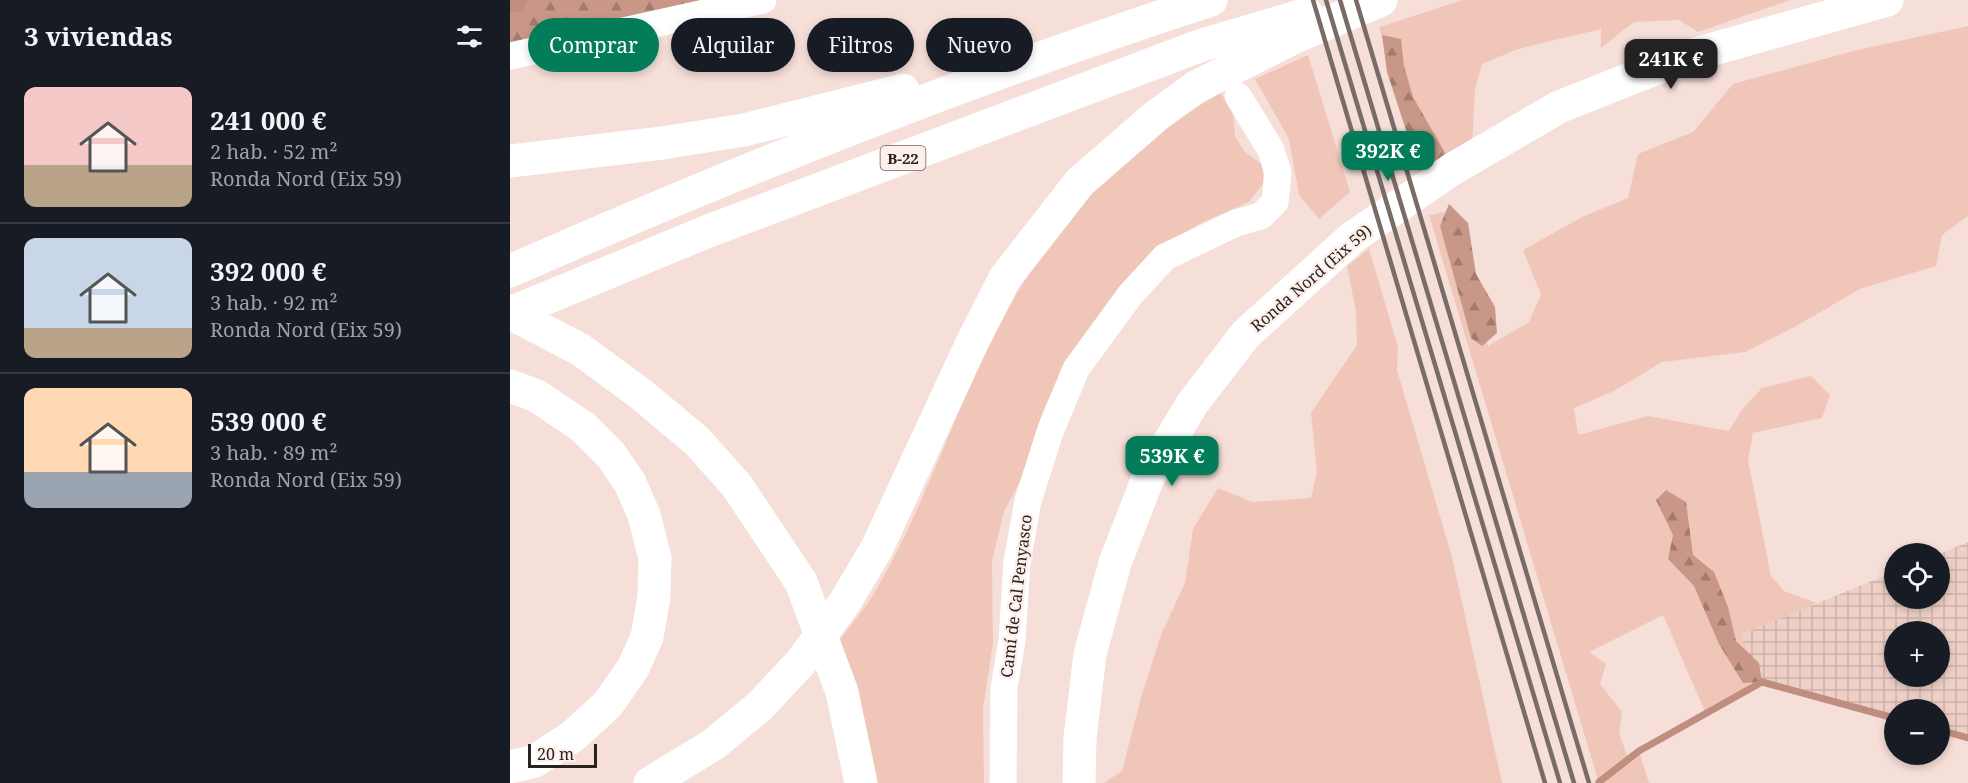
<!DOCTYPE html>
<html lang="es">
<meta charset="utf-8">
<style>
:root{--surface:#171b24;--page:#20242c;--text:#f1f3f6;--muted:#9ea1a6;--line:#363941;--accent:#037c59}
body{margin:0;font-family:"Noto Serif",serif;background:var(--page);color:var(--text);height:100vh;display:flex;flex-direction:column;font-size:22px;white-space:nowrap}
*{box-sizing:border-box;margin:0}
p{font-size:20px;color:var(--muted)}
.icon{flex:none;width:33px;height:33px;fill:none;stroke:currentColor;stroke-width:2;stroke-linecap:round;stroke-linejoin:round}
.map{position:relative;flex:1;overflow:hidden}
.drawer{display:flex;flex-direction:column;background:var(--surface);width:510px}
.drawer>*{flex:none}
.guide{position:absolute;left:18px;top:18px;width:570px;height:54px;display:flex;gap:12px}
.tools{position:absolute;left:1374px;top:543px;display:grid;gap:12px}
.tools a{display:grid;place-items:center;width:66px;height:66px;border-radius:50%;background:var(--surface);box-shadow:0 3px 9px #0003;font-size:30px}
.scale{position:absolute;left:18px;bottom:15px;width:69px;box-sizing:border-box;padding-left:6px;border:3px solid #2a221f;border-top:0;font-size:16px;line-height:21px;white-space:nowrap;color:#2a221f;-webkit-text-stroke:4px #fdefea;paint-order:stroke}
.price{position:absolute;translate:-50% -51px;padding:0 14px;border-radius:12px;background:var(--accent);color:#fff;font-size:20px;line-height:39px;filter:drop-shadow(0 2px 3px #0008)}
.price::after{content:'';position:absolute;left:50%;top:36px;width:18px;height:14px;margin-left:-9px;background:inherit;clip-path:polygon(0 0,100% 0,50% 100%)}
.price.current{background:#222;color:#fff}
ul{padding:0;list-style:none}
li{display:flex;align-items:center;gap:18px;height:150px;padding:0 24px}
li+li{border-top:2px solid var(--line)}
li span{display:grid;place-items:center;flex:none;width:168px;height:120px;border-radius:12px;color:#555}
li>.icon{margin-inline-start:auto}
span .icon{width:72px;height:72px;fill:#fffc;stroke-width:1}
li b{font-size:26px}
h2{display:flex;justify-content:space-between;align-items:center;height:72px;padding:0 24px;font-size:26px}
.pill{padding:0 21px;border-radius:27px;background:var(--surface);box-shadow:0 3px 9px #0003;font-size:21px;line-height:54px}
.pill.current{background:var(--accent);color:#fff}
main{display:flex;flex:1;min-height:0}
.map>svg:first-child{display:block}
.industrial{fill:url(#industrial-grid);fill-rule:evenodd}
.grass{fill:#f0c6b9}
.forest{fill:url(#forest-firs)}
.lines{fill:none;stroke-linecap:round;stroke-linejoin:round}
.stream{stroke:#bf8e7e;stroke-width:7}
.canal{stroke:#bf8e7e;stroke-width:24}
.minor{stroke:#fff;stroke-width:27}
.secondary{stroke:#fff;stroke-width:33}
.motorway{stroke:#fff;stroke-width:33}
.rail{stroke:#796c67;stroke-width:4.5}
.labels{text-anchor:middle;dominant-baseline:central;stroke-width:5;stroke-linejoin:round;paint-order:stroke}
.shield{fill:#fdefea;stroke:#69605c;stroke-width:1.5}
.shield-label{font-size:15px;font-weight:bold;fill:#2a221f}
.street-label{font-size:16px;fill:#2a221f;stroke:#fdefea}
</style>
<main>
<section class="drawer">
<h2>3 viviendas<svg class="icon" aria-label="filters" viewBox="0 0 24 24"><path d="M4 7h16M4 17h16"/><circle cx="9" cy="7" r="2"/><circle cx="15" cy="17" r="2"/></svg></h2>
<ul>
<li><span style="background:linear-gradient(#f6c9c9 65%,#b9a48a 0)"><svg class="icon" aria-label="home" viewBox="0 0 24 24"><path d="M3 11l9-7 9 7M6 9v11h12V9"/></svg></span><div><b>241 000 €</b><p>2 hab. · 52 m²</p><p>Ronda Nord (Eix 59)</p></div></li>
<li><span style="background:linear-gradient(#c9d6e8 75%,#b9a48a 0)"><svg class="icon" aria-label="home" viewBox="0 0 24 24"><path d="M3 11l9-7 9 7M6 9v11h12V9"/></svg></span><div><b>392 000 €</b><p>3 hab. · 92 m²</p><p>Ronda Nord (Eix 59)</p></div></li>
<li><span style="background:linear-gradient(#ffd9b3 70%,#9aa5b1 0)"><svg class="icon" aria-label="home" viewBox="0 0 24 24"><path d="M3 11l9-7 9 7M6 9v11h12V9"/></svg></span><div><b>539 000 €</b><p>3 hab. · 89 m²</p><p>Ronda Nord (Eix 59)</p></div></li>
</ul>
</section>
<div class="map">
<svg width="1458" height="783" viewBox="0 0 1458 783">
<defs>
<pattern id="industrial-grid" width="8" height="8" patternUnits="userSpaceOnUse" patternTransform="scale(1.5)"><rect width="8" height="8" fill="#efd0c7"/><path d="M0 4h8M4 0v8" fill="none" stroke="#cdb2aa"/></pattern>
<pattern id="forest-firs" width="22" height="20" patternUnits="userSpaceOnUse" patternTransform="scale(1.5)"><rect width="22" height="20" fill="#c99787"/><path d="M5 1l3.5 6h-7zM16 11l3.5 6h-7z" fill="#a37b6e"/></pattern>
</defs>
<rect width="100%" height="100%" fill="#f6dfd8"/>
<path class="industrial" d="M1458 542V738L1430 730V710H1384V718L1252 682 1229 635 1384 572V598H1430L1429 554ZM1384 632H1430V676H1384Z"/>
<g class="grass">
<polygon points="953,0 1280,0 1188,32 1169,20 1124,22 1091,48 1091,29 1008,49 972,64 965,90 962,145 912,182 869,27"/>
<polygon points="1458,26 1458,216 1432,235 1426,266 1350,289 1288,325 1235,352 1152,362 1104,391 1064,408 1068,435 1138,416 1219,431 1231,411 1252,388 1301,376 1320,395 1312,418 1243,433 1238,460 1261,576 1274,591 1307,603 1230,635 1252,682 1196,714 1153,615 1079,652 1096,664 1090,684 1112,712 1109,733 1118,758 1129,751 1139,783 1089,783 919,215 935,212 960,285 978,346 1019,322 1031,295 1013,250 1072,217 1118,198 1128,154 1183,132 1223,84 1343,51"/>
<polygon points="798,55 840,192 809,219 789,195 779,139 745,79"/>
<path d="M710 93 723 110 725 136 734 151 753 165V184L739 202 691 223 645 251 557 359 532 413 516 471 494 511 482 561 483 643 473 709 474 783H367L351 710 329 641C341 624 356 608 366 590 427 486 456 368 523 268 552 223 600 169 642 137 663 121 688 107 710 93Z"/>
<polygon points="859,249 888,347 887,370 942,557 992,783 594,783 612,771 632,694 651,635 675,583 683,529 708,488 742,502 801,498 807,472 801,413 847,345 846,312 837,266"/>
</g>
<g class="forest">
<polygon points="0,0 204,0 0,43"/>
<polygon points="872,35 891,39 894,66 903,97 938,158 924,183 906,161 877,72"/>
<polygon points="939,204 958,223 966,274 985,307 987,333 972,346 961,338 930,226"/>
<polygon points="1156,490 1176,502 1183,555 1204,572 1218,607 1226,641 1249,663 1252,682 1233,683 1209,644 1184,586 1158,559 1163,535 1146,500"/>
</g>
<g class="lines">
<g class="stream">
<polyline points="1430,730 1458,738"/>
<polyline points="1089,782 1129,751 1252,682 1384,718"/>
</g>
<polyline class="canal" points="0,1 5,0"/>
<g class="minor">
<polyline points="0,56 253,0"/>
<polyline points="493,783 494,688 502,641 507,562 518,501 540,432 566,369 620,295 655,257 726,223 751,216 765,202 768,173 761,150 728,96"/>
</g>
<polyline class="secondary" points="569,783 570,738 580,654 605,563 638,478 682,404 736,334 843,237 941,170 1049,107 1175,57 1377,0"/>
<g class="motorway">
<polyline points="0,161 152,143 234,130 393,90"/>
<path d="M0 271C229 170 463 77 701 0"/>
<polyline points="0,313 201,230 692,45 797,14"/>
<polyline points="0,313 71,350 132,395 187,441 227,486 291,582 332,692 351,783"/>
<polyline points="0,386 27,396 73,427 101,455 120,483 134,515 145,558 144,597 137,637 123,668 98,704 63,736 25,761 0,767"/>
<polyline points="140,783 204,744 251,705 291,662 335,602 367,548 461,345 495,278 570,182 646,116 686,87 785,37 871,0"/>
</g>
<g class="rail">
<polyline points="803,0 1035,783"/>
<polyline points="816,0 1050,783"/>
<polyline points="830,0 1064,783"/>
<polyline points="846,0 1079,783"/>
</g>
</g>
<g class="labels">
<rect class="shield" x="370.5" y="146" width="45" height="24" rx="4.5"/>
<g class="shield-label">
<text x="393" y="158">B-22</text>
</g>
<g class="street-label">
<text transform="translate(801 278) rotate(-41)">Ronda Nord (Eix 59)</text>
<text transform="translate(506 596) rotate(-83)">Camí de Cal Penyasco</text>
</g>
</g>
</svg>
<div class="tools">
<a><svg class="icon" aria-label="locate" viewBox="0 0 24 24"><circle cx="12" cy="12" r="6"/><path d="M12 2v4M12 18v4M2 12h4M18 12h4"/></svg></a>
<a>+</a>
<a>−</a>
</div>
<div class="scale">20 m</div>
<b class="price current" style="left:1161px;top:90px">241K €</b>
<b class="price" style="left:878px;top:182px">392K €</b>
<b class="price" style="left:662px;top:487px">539K €</b>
<div class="guide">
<a class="pill current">Comprar</a>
<a class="pill">Alquilar</a>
<a class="pill">Filtros</a>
<a class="pill">Nuevo</a>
</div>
</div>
</main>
